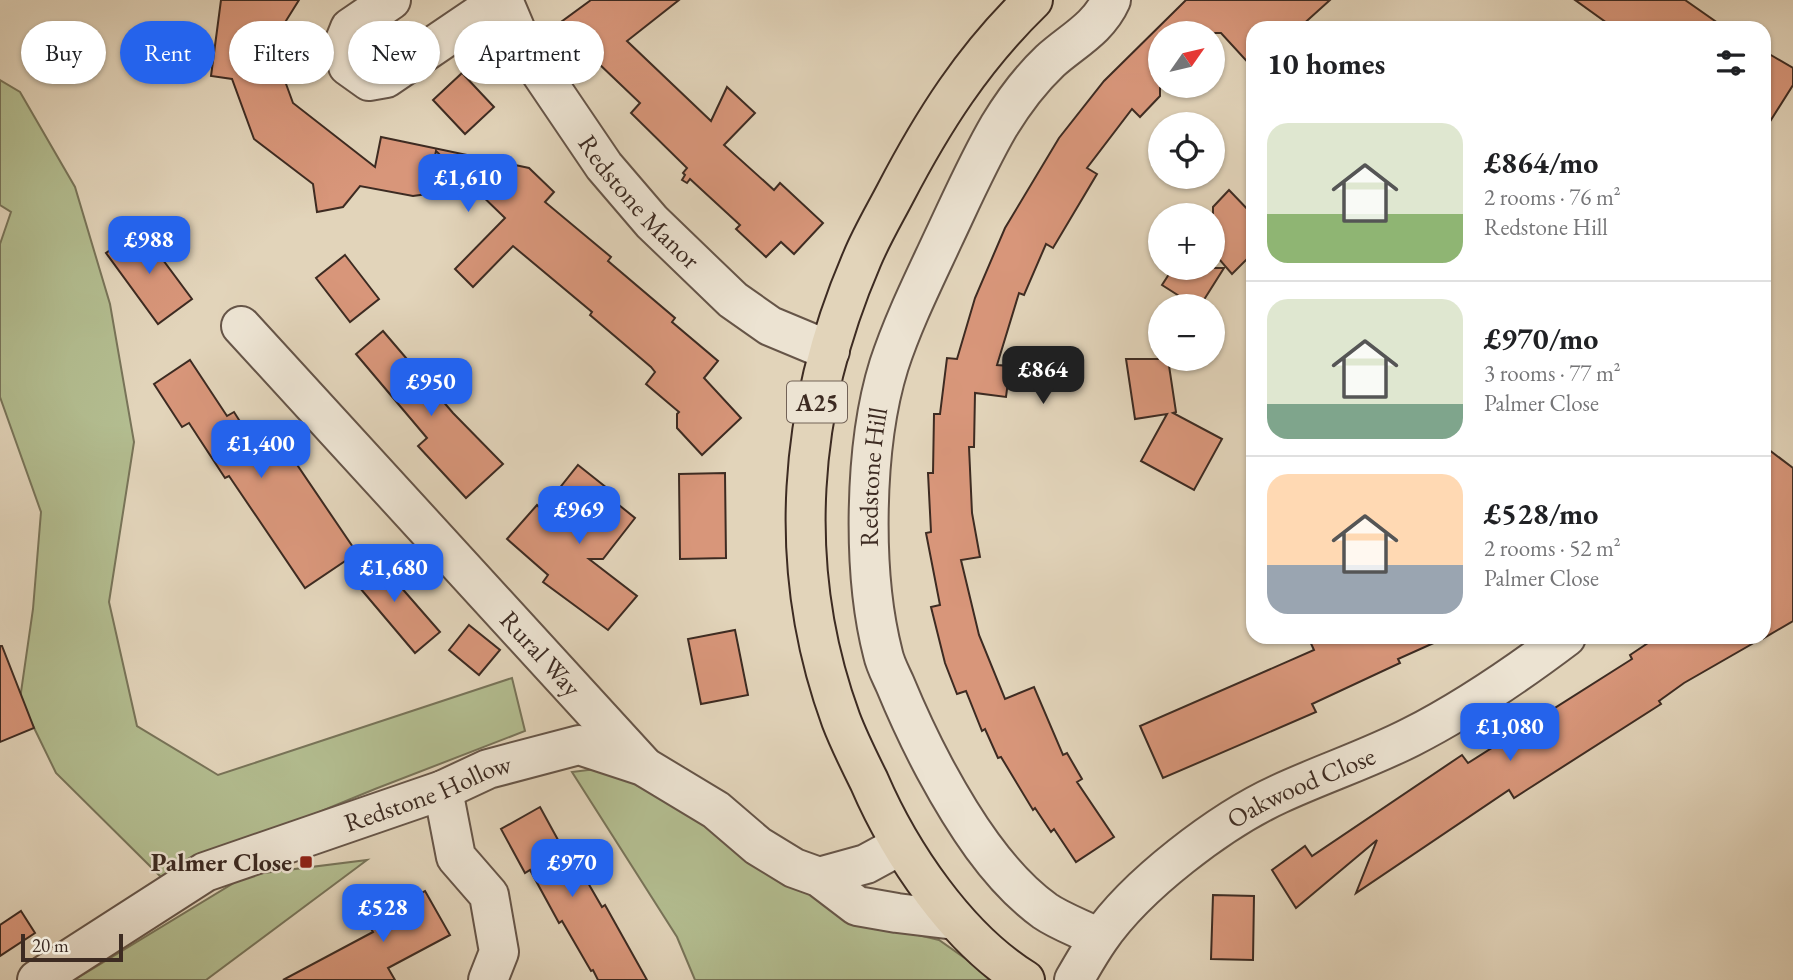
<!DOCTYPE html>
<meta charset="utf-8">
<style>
:root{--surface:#fff;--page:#f2f2f2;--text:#202124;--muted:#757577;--line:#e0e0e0;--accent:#2563eb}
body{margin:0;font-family:"EB Garamond",serif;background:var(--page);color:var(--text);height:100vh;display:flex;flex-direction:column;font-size:26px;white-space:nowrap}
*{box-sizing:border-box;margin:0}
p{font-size:23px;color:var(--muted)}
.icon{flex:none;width:38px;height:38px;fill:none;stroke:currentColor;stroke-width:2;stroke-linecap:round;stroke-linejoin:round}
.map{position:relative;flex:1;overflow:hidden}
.side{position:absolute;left:1246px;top:21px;width:525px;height:623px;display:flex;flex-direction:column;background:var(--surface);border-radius:21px;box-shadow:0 2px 5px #0004}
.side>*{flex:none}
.hud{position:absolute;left:21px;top:21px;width:665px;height:63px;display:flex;gap:14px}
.needle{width:46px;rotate:56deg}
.fabs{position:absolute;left:1148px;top:21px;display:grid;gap:14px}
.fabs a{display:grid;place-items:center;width:77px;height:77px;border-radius:50%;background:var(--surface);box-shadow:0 2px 5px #0004;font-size:35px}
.scale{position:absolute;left:21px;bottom:18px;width:102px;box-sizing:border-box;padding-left:7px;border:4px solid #3d2b22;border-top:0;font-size:19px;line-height:24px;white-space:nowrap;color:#3d2b22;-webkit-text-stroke:5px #ece3d2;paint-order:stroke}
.price{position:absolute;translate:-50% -60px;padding:0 16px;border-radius:14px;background:var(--accent);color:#fff;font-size:23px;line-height:46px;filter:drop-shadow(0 2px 4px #0008)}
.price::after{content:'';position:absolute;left:50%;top:42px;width:21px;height:16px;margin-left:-10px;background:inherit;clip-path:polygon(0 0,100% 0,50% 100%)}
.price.active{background:#222;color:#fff}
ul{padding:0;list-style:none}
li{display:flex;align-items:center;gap:21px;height:175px;padding:0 21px}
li+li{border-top:2px solid var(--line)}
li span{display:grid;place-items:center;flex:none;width:196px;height:140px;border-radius:21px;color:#555}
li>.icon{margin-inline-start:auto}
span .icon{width:84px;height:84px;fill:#fffc;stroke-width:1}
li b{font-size:30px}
h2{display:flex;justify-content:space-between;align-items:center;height:84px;padding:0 21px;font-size:30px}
.tag{padding:0 24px;border-radius:32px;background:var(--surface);box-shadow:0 2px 5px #0004;font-size:24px;line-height:63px}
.tag.active{background:var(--accent);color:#fff}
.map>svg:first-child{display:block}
.green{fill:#b3bd90;stroke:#787459;stroke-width:2}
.building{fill:#d8967a;stroke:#3d2b22;stroke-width:2}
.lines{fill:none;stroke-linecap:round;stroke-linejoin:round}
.minor-casing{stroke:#665548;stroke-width:42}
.major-casing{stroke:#3d2b22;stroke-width:42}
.minor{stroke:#ece3d2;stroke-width:38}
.major{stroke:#e2d4ba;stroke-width:38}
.poi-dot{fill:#8f2418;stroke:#ece3d2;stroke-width:2.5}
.labels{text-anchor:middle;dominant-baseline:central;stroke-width:5;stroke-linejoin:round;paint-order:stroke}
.shield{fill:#ece3d2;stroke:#726257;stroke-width:2}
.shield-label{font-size:24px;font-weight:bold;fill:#3d2b22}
.street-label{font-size:26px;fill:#3d2b22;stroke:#ece3d2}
.poi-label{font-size:26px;font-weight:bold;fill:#3d2b22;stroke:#ece3d2;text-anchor:end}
</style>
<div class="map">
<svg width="1793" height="980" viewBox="0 0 1793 980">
<rect width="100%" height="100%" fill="#e2d4ba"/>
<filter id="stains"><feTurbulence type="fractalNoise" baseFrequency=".00286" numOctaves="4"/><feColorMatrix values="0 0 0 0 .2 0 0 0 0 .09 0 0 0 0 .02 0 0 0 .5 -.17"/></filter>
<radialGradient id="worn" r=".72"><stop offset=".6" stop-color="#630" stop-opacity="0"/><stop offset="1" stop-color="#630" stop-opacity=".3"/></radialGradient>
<g class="green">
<polygon points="0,80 20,92 75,187 110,304 134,442 109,602 137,726 218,775 512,678 525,731 375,789 161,877 56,773 20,699 33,609 41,512 0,397 0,244 11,212 0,205"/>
<polygon points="604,768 738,838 864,922 939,940 996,980 695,980 677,937 572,772"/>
<polygon points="367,860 206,980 74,980 247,875"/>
</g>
<g class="building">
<polygon points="221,0 299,0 284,24 278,62 293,103 375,167 381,137 529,168 554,192 545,202 611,257 608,261 675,318 672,322 718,361 704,378 741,418 702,455 677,428 677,414 679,412 646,384 655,372 651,367 590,315 592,312 513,246 473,287 455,269 505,218 436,151 427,194 413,196 360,186 343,207 317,212 313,184 254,139 232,79 211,76"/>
<polygon points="591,0 679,0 627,41 711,121 727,87 755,113 724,145 774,190 780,183 823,223 794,254 781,242 766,257 736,229 740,225 690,179 687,183 682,180 685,175 683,173 687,168 631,113 640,103 597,62 594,65 561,22"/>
<polygon points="1186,0 1330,0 1299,28 1253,28 1253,68 1221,33 1160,33 1160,96 1140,117 1132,109 1087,168 1097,174 1053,248 1046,244 1024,295 1019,293 997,365 1010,366 1006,397 975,393 974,447 969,447 972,513 980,557 961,560 979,635 1005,699 1034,687 1063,755 1067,753 1082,779 1077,782 1114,837 1076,862 1054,829 1051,832 1035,808 1033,810 1001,757 998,758 985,729 982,731 966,691 957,694 945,663 931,607 940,605 926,533 931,532 928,473 933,473 934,414 940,414 947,358 957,359 975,298 1005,228 1059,138 1104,81"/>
<polygon points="1575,0 1685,0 1725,28 1614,28"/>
<polygon points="1764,51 1793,68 1793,85 1764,131"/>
<polygon points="462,73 494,107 465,134 433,100"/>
<polygon points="1229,190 1253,215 1253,253 1232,274 1213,252 1213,207"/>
<polygon points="140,229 192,299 158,324 106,253"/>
<polygon points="345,255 379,299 350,322 316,278"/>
<polygon points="1173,268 1224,268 1200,306 1195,306 1162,285"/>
<polygon points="383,331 453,413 503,464 466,498 418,446 427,438 356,354"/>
<polygon points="1126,359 1168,359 1176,412 1173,413 1222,439 1194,490 1141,461 1167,414 1135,419"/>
<polygon points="190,360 227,416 234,412 267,464 287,450 357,553 305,588 229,476 225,478 189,423 182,427 154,384"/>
<polygon points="1764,446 1793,468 1793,621 1764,638"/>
<polygon points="578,465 617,496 614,501 635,518 603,559 589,559 637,596 608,630 543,582 548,575 507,539 537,505 542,510"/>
<polygon points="725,473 726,558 680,559 679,474"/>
<polygon points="372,554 440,632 415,653 349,575"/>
<polygon points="469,625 500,650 479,675 449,650"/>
<polygon points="735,630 748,695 701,704 688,639"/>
<polygon points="1308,637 1447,637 1398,659 1400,663 1312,704 1316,712 1163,778 1140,726 1314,650"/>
<polygon points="1657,637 1764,637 1684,683 1659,701 1661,704 1514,798 1509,790 1356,893 1377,840 1296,908 1272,870 1305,846 1312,856 1462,755 1468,763 1632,659 1630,655"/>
<polygon points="0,646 2,646 34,728 0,742"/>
<polygon points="540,807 569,860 573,857 602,907 605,905 647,980 598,980 593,970 591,971 562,921 559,923 530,870 525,873 501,829"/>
<polygon points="425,891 450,935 388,968 395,980 283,980 373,932 367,922"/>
<polygon points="1213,895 1254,896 1253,960 1211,959"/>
<polygon points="21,911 35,933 0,956 0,925"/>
</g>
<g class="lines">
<g class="minor-casing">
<g id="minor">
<polyline points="391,0 350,28 344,43 348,66 369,81 386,78 501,0"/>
<path id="s1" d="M503 0 522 45 604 166 652 222 733 300 770 326 830 351"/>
<path id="s2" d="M241 326 642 764"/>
<polyline points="443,790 456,857 489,895 499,952 488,980"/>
<polyline points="819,877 866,864 901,845"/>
<path id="s3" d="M1099 938C1082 929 1061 922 1045 911 998 877 962 819 935 769 920 741 907 713 895 684 891 675 885 664 883 654 862 573 864 445 889 365 903 322 924 280 943 239 961 201 978 162 999 126 1013 103 1030 80 1050 61 1072 41 1098 29 1111 0"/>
<path id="s4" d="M37 980 205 872 443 790 488 769 579 745 643 766 716 810 758 846 794 868 819 877 857 906 897 913 955 920"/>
<path id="s5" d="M1074 980C1082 966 1090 952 1099 939 1136 885 1220 821 1279 794 1322 774 1368 759 1411 737 1466 709 1517 674 1566 637"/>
</g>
</g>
<g class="major-casing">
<path id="major" d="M1025 980C957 938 900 853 869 781 859 761 849 741 841 720 785 567 798 407 862 259 871 237 884 215 895 194 933 121 973 58 1033 0"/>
</g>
<use href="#minor" class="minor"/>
<use href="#major" class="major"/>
</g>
<rect class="poi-dot" x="299" y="855" width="14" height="14" rx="3.5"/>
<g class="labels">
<rect class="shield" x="787" y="381.5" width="60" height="41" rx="5"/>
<g class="shield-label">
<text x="817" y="402">A25</text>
</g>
<g class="street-label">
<text stroke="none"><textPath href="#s1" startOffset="245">Redstone Manor</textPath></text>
<text stroke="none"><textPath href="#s3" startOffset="546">Redstone Hill</textPath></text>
<text stroke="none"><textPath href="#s2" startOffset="444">Rural Way</textPath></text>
<text stroke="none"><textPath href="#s5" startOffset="304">Oakwood Close</textPath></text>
<text stroke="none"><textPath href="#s4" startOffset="436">Redstone Hollow</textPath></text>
</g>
<g class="poi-label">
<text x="292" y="862">Palmer Close</text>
</g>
</g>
<rect width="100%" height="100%" filter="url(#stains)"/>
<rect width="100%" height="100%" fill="url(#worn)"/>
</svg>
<div class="fabs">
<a><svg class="needle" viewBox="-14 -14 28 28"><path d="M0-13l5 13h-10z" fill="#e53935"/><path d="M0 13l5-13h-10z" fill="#757577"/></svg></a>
<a><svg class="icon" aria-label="locate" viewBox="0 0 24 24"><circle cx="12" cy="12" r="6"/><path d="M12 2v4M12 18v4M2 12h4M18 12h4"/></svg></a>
<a>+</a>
<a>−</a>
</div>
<div class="scale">20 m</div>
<b class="price" style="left:468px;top:214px">£1,610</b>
<b class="price" style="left:149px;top:276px">£988</b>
<b class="price active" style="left:1043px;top:406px">£864</b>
<b class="price" style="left:431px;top:418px">£950</b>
<b class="price" style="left:261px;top:480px">£1,400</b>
<b class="price" style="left:579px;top:546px">£969</b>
<b class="price" style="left:394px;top:604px">£1,680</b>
<b class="price" style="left:1510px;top:763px">£1,080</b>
<b class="price" style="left:572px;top:899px">£970</b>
<b class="price" style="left:383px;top:944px">£528</b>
<div class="hud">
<a class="tag">Buy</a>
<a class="tag active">Rent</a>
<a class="tag">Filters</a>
<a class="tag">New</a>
<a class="tag">Apartment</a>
</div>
<section class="side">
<h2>10 homes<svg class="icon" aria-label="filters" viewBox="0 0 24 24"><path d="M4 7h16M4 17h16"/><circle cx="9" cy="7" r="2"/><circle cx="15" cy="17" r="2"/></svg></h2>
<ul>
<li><span style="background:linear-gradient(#dfe7d0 65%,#8fb573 0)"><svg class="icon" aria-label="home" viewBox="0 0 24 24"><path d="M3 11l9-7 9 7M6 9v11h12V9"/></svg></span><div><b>£864/mo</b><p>2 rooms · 76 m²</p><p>Redstone Hill</p></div></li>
<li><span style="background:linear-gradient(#dfe7d0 75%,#7fa58c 0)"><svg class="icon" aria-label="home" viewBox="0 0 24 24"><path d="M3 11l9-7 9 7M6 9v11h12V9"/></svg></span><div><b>£970/mo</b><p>3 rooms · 77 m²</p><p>Palmer Close</p></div></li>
<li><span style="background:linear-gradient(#ffd9b3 65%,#9aa5b1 0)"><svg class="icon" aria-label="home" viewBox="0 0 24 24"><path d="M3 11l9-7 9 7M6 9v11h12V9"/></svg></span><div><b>£528/mo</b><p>2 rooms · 52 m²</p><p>Palmer Close</p></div></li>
</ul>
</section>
</div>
